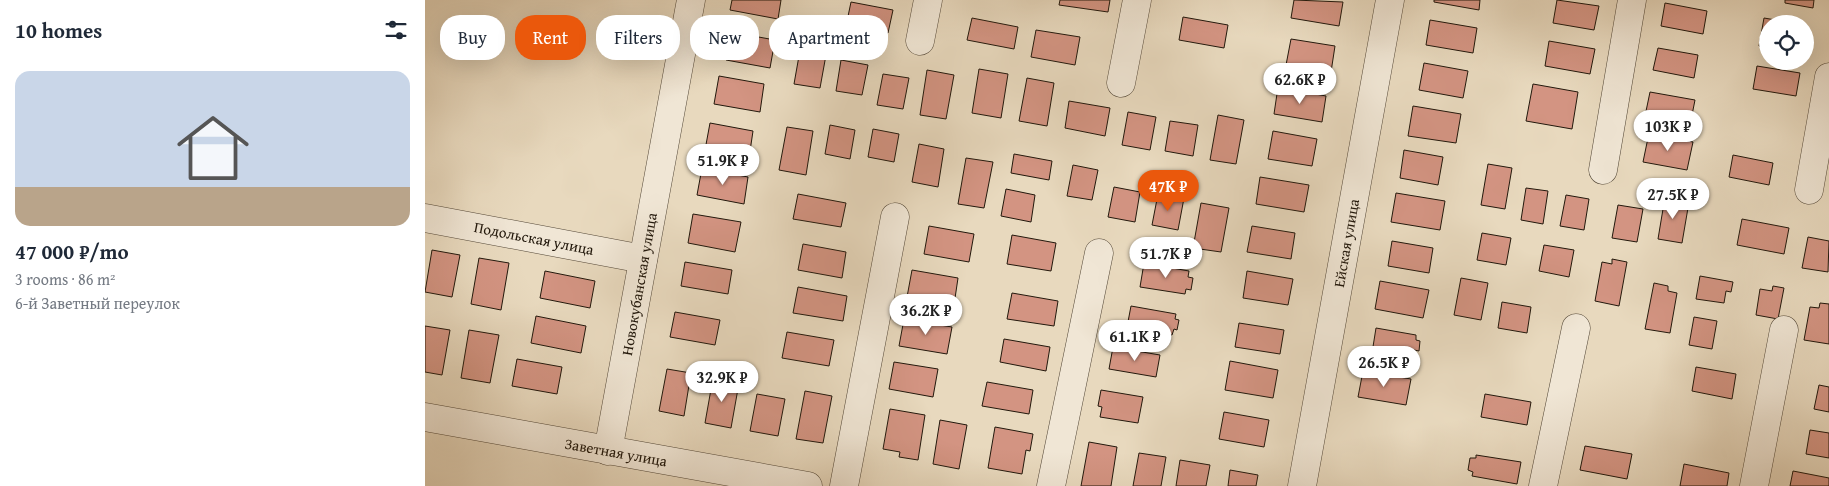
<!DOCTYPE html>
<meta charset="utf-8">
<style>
:root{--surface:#fff;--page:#f6f6f7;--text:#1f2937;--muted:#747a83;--accent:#ea580c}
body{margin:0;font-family:"Gentium Book Plus",serif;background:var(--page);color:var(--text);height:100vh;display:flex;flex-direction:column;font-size:19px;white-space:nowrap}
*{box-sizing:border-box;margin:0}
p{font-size:16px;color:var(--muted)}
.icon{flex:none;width:28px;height:28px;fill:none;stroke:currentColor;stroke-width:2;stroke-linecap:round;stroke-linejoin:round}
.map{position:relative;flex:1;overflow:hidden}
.details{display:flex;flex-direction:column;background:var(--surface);width:425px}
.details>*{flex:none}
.hud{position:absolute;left:15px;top:15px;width:475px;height:45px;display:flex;gap:10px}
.controls{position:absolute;left:1334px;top:15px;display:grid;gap:10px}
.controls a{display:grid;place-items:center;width:55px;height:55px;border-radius:50%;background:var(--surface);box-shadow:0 5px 20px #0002;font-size:25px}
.price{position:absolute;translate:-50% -42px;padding:0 11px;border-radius:18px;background:#fff;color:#222;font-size:16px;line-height:32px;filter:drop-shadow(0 1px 2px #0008)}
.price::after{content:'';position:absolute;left:50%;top:30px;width:15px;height:11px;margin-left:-8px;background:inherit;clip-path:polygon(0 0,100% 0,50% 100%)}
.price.selected{background:var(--accent);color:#fff}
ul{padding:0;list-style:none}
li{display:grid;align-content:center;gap:10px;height:265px;padding:0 15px}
li span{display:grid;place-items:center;height:155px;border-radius:15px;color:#555}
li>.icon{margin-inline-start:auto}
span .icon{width:90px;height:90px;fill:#fffc;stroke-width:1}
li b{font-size:21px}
h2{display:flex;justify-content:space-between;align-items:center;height:60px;padding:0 15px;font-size:21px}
.pill{padding:0 18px;border-radius:20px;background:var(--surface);box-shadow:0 5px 20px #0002;font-size:18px;line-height:45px}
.pill.selected{background:var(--accent);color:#fff}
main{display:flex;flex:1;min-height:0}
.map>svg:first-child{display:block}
.building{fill:#d39482;stroke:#22180c}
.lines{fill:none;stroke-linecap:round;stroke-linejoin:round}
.minor-casing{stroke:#544838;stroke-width:29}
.minor{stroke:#f0e6d5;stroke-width:28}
.labels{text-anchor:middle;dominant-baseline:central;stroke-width:4.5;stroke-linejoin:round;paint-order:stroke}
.street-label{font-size:15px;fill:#22180c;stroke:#f0e6d5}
</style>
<main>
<section class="details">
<h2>10 homes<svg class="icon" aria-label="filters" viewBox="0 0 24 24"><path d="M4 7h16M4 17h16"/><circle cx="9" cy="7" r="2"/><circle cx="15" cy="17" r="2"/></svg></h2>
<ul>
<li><span style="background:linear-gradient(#c9d6e8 75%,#b9a48a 0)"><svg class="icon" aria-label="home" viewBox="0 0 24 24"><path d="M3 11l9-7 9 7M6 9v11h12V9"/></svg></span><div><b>47 000 ₽/mo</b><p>3 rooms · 86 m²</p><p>6-й Заветный переулок</p></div></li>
</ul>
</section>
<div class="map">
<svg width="1404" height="486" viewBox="0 0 1404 486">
<rect width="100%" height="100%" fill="#e8d9be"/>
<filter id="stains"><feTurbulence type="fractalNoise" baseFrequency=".004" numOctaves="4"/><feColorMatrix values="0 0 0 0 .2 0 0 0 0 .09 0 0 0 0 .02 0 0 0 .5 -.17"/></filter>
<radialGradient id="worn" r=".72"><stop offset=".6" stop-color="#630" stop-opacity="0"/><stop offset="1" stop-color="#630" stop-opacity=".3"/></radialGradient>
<g class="building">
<polygon points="307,0 356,0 353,19 305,10"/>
<polygon points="635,0 685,0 683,12 634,5"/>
<polygon points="869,0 918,2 914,26 866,18"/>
<polygon points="1009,0 1055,0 1054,10 1009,2"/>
<polygon points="1132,0 1174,6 1169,30 1128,23"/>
<polygon points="1360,0 1389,0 1388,8 1360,3"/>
<polygon points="426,2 468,10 463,33 421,26"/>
<polygon points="1240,3 1282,11 1278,34 1236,26"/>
<polygon points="758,17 803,25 799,48 754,40"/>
<polygon points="547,18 593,27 589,49 542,40"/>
<polygon points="1339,18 1374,24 1342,24 1342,48 1334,46"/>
<polygon points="1005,20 1052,28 1048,53 1001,45"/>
<polygon points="611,30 655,37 650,65 606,57"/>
<polygon points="306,32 350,40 345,68 301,60"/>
<polygon points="377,39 403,44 395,88 369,84"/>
<polygon points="866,39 910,46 906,72 861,65"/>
<polygon points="1124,41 1170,49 1165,74 1120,66"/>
<polygon points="1233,48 1273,55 1269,78 1228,70"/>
<polygon points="416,60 443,65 437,95 411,91"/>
<polygon points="999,63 1043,71 1038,98 994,90"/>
<polygon points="1332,66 1375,73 1371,96 1328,89"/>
<polygon points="554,69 583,74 576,118 547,113"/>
<polygon points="502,70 529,75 521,119 495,115"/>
<polygon points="458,74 484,78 478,109 452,105"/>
<polygon points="294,76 339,84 335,112 289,104"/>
<polygon points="602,78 629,83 622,126 594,121"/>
<polygon points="1108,84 1153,92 1147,129 1101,121"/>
<polygon points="853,87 901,96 897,122 849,114"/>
<polygon points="1225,92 1270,100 1265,125 1220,116"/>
<polygon points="644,101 685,108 680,136 640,128"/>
<polygon points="988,106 1036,114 1031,143 983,136"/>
<polygon points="703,112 731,117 725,150 697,145"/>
<polygon points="793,115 819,120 811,164 785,160"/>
<polygon points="745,121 773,125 768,156 740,151"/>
<polygon points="285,123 328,131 324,158 280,150"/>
<polygon points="405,125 430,130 425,159 400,154"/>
<polygon points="362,127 388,131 381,175 354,170"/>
<polygon points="448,129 474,134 469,162 443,157"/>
<polygon points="848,131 892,139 887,166 843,159"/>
<polygon points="1224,133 1268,142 1262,170 1218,162"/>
<polygon points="494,144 519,149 513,187 487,182"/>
<polygon points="979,150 1018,157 1013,185 975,178"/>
<polygon points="589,154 627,161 624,180 586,173"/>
<polygon points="1308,155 1348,163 1344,185 1304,177"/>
<polygon points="541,158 568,162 559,208 533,204"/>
<polygon points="1063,164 1087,168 1080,209 1056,205"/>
<polygon points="648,165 673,170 667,200 642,196"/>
<polygon points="277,168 323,177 319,204 272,195"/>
<polygon points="835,177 884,185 879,212 831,204"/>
<polygon points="689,187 715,192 710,222 683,217"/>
<polygon points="1101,188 1123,191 1118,224 1096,220"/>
<polygon points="581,189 610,195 606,222 576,216"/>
<polygon points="971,193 1020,201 1015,230 966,222"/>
<polygon points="373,194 421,203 416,227 368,219"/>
<polygon points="733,194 759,198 753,230 727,225"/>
<polygon points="1141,195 1164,199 1159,230 1135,226"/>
<polygon points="1240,197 1264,202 1257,243 1233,239"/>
<polygon points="776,203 804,208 796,252 768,248"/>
<polygon points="1193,205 1218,209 1212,242 1187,238"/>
<polygon points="268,214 316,222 310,252 263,243"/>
<polygon points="1317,219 1364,228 1359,254 1312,245"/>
<polygon points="504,226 549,234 544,262 499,254"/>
<polygon points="827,226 870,233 866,259 822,252"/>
<polygon points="1057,233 1086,238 1081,265 1052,260"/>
<polygon points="587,235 631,243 626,271 582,264"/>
<polygon points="1383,237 1404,241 1403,272 1377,268"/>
<polygon points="967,241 1008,248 1004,273 963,266"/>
<polygon points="378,244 421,252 417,278 373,270"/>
<polygon points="1119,245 1149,250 1144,277 1114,271"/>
<polygon points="7,250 35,255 27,297 0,292"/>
<polygon points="54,258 84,263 76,310 46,304"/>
<polygon points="1187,259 1202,262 1194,306 1170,301 1177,262 1187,264"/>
<polygon points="260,262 307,270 303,294 256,286"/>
<polygon points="719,263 764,271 763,277 768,278 766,290 761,289 760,294 715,287"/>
<polygon points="487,270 533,278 529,305 482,297"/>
<polygon points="120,271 170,281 165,308 115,298"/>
<polygon points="822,271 868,279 863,305 818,298"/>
<polygon points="1275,276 1308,282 1306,292 1301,291 1299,303 1271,299"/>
<polygon points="1036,278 1063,283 1056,320 1029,315"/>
<polygon points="955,281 1004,290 998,318 950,309"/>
<polygon points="1229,283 1243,286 1243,291 1252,293 1245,333 1220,329"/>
<polygon points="1348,286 1359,288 1353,319 1331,315 1335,289 1347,291"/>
<polygon points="373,287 422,296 418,321 368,313"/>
<polygon points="587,293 633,301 629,326 582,319"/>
<polygon points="1077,302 1106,307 1102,333 1073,328"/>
<polygon points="1395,303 1404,304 1404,344 1379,340 1385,307 1394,308"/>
<polygon points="706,306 751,314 750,319 754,320 752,330 749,329 747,335 702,327"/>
<polygon points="250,312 295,320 290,345 245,337"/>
<polygon points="111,316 161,326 156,353 106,343"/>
<polygon points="1269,317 1292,321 1287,349 1264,345"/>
<polygon points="479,319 527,327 522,354 474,346"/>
<polygon points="814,323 859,330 855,354 810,347"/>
<polygon points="0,326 25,330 17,375 0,372"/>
<polygon points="951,328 991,335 991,340 995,341 994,351 989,350 987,360 947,353"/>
<polygon points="44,330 74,335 65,383 36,378"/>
<polygon points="362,332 409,340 404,366 357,358"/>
<polygon points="579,339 625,347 621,371 575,362"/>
<polygon points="688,347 735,355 731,377 684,369"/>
<polygon points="92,359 137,367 132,394 87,386"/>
<polygon points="805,361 853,370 848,398 800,390"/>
<polygon points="469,362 513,369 508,397 464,389"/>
<polygon points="1271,367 1311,374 1307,399 1267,391"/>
<polygon points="242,369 266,373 259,416 234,411"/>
<polygon points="938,371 986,379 981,405 933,397"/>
<polygon points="288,378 314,383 306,428 280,423"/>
<polygon points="562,382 608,390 604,414 557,406"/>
<polygon points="1394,385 1404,387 1404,412 1389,409"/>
<polygon points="676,390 718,397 713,423 675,417 677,407 673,406"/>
<polygon points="380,391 407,396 398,443 371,439"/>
<polygon points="332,394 360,399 353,436 325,431"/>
<polygon points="1060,394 1106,402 1102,425 1056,417"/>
<polygon points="465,409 500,415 493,460 474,457 475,452 458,449"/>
<polygon points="799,412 844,420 839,447 794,439"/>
<polygon points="515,420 542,425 534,469 508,464"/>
<polygon points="570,427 608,434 605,451 601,450 597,474 563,468"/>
<polygon points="1385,430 1404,433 1404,458 1381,454"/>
<polygon points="664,442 692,447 686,486 656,486"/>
<polygon points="1160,446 1207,454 1202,479 1155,470"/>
<polygon points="714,453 741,457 736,486 708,486"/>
<polygon points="1051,455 1096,462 1092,484 1047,476 1048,472 1043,470 1045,458 1051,458"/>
<polygon points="755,460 785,465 781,486 751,486"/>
<polygon points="1259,464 1304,473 1302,486 1255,486"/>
<polygon points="805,470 833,475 831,486 803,486"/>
<polygon points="1368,471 1404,478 1404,486 1365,486"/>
</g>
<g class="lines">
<g class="minor-casing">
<g id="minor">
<polyline points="495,41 503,0"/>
<polyline points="696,83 712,0"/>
<polyline points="1178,170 1207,0"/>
<polyline points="1384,190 1404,77"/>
<polyline points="0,218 218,259"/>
<polyline points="0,417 383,486"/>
<polyline points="183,451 266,0"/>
<polyline points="419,486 470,217"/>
<polyline points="626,486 674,253"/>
<polyline points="877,486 965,0"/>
<polyline points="1118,486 1151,328"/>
<polyline points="1329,486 1359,330"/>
</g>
</g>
<use href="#minor" class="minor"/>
</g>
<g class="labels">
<g class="street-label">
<text transform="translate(109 238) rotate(11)">Подольская улица</text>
<text transform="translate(921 243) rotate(-80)">Ейская улица</text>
<text transform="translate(214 284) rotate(-80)">Новокубанская улица</text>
<text transform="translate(191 452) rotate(10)">Заветная улица</text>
</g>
</g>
<rect width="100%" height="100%" filter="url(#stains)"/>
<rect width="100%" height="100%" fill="url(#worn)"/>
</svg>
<div class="controls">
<a><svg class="icon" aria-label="locate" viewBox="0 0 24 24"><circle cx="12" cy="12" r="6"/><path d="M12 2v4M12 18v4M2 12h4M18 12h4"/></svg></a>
</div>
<b class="price" style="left:875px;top:105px">62.6K ₽</b>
<b class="price" style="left:1243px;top:152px">103K ₽</b>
<b class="price" style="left:298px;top:186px">51.9K ₽</b>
<b class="price selected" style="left:743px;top:212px">47K ₽</b>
<b class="price" style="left:1248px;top:220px">27.5K ₽</b>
<b class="price" style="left:741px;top:279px">51.7K ₽</b>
<b class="price" style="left:501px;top:336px">36.2K ₽</b>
<b class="price" style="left:710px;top:362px">61.1K ₽</b>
<b class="price" style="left:959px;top:388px">26.5K ₽</b>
<b class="price" style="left:297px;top:403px">32.9K ₽</b>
<div class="hud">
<a class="pill">Buy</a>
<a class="pill selected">Rent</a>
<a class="pill">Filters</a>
<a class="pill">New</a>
<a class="pill">Apartment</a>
</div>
</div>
</main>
